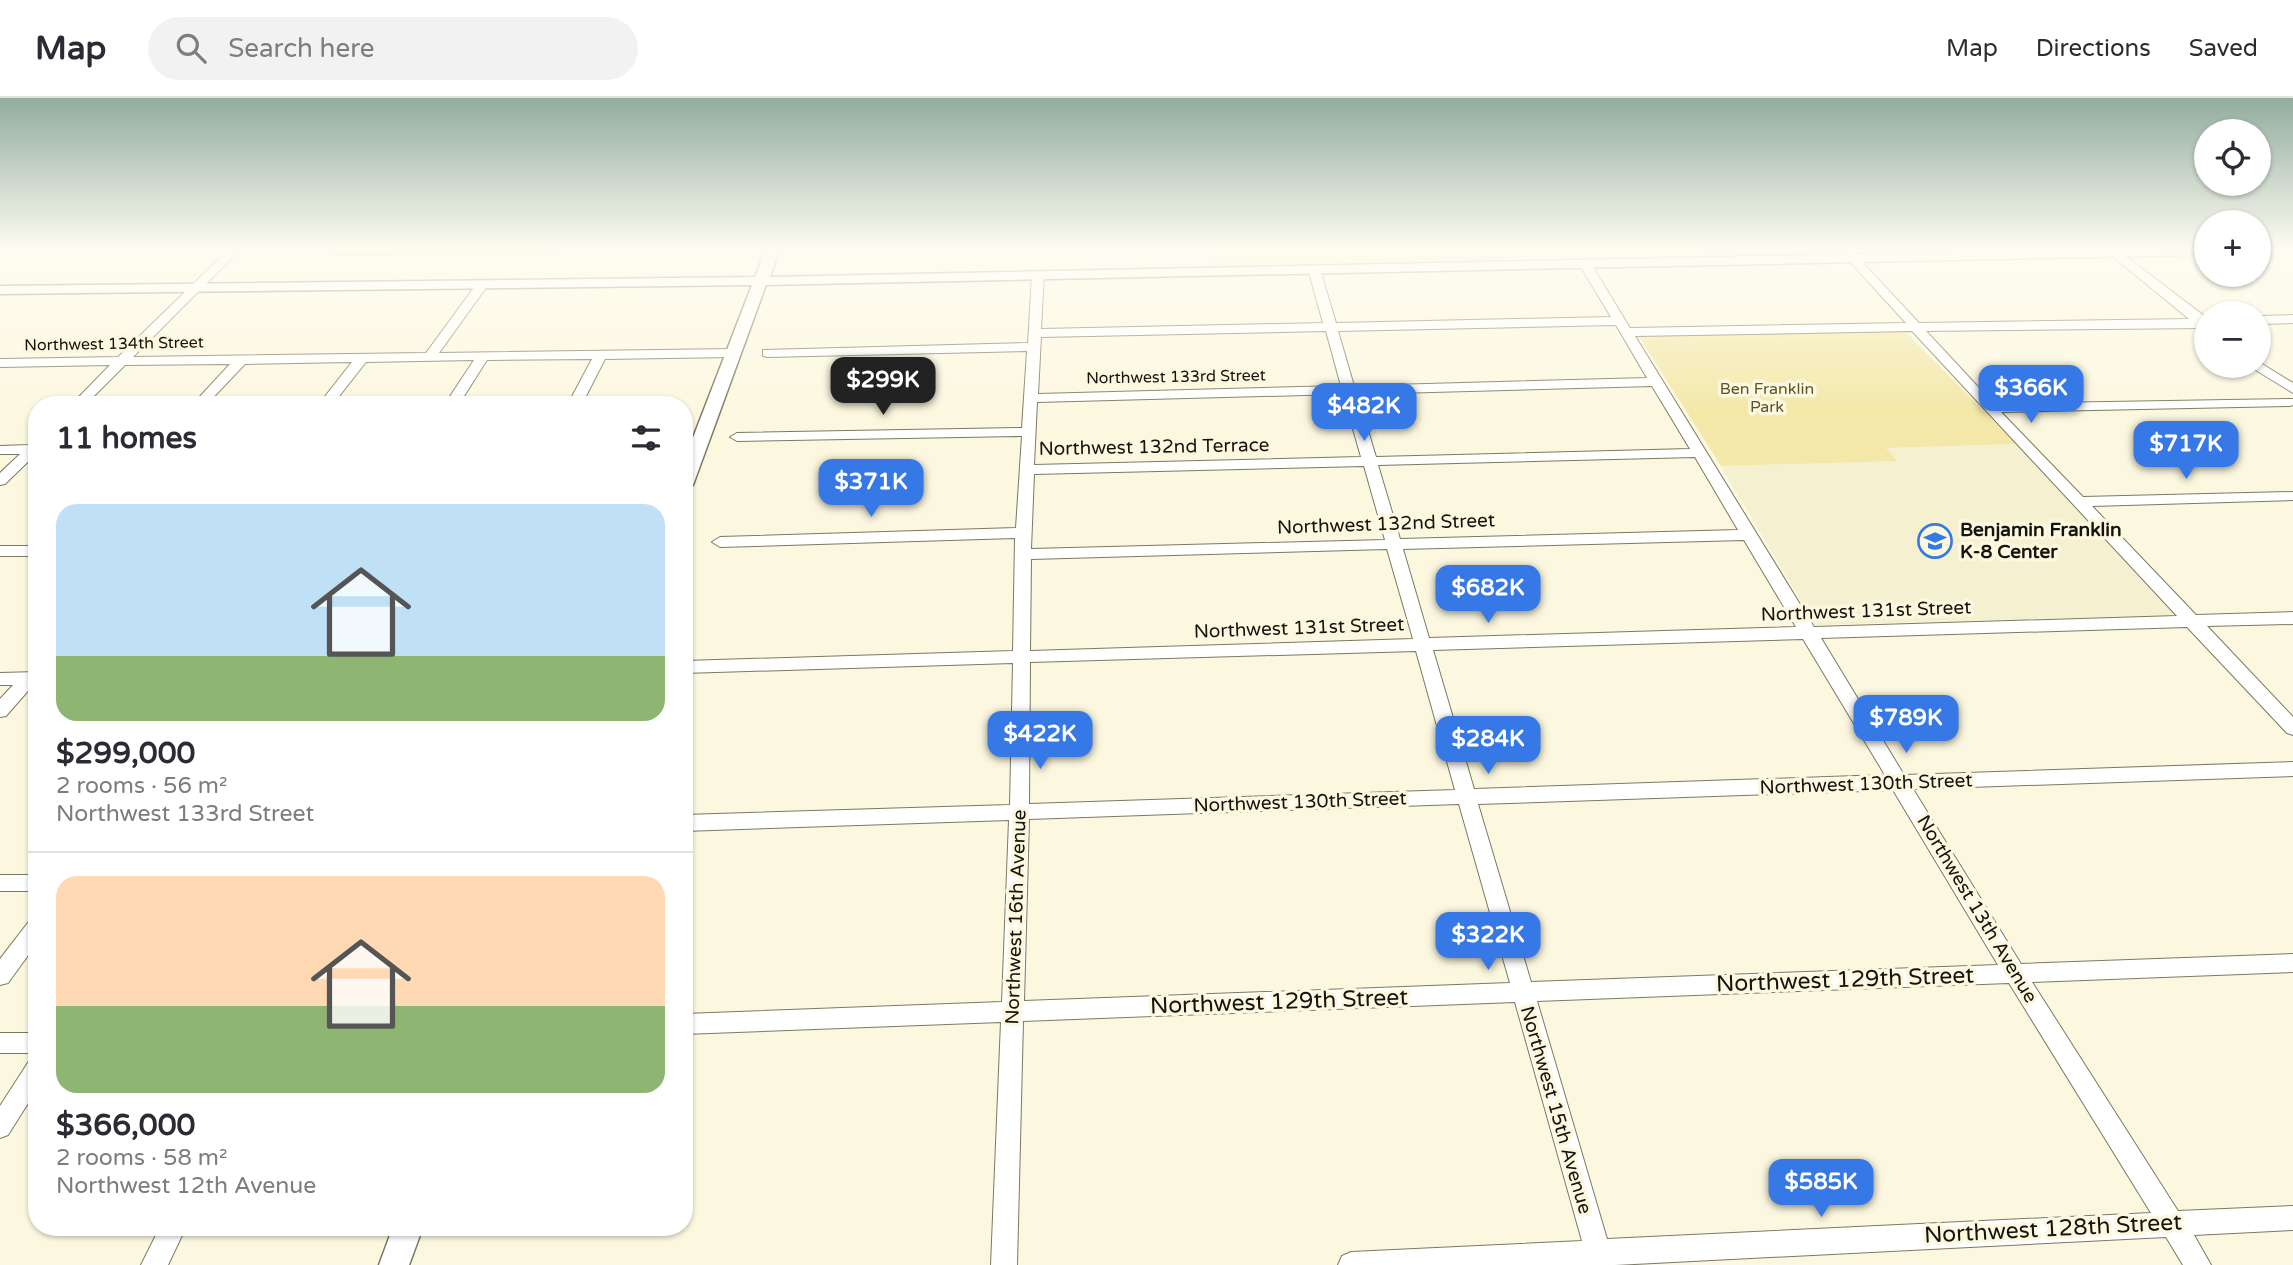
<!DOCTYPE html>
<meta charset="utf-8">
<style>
:root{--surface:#fff;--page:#f2f2f3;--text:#2b2b33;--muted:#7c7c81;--line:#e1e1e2;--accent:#3578e6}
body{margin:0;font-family:"Varela Round",sans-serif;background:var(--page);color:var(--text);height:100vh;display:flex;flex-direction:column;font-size:26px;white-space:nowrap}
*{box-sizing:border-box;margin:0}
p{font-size:23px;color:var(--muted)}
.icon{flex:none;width:38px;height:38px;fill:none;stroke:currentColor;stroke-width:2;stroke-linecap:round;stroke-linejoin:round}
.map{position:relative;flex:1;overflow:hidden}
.drawer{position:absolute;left:28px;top:298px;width:665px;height:840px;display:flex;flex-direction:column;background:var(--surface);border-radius:28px;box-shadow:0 2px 5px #0004}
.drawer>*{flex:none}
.buttons{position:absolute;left:2194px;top:21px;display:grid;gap:14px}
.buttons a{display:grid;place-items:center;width:77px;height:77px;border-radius:50%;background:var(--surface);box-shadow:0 2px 5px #0004;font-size:35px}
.price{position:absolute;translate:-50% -60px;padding:0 16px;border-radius:14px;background:var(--accent);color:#fff;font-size:23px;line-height:46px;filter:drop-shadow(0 2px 4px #0008)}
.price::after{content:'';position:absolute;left:50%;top:42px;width:21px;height:16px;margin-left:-10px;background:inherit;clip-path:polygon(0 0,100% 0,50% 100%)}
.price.selected{background:#222;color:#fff}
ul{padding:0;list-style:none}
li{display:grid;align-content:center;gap:14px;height:371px;padding:0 28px}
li+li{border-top:2px solid var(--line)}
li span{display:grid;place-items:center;height:217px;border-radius:21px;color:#555}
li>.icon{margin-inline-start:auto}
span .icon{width:126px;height:126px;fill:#fffc;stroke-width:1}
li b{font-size:30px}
h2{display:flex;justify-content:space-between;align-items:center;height:84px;padding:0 28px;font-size:30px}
header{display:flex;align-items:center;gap:42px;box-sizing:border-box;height:98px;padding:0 35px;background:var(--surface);border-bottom:2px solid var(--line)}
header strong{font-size:33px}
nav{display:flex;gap:38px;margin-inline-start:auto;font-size:24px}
.search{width:490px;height:63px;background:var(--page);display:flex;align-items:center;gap:18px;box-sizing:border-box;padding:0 24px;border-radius:38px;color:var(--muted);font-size:26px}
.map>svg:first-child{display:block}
.built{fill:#f5f0d0}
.green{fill:#f3e8a8}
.water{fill:#b19f30}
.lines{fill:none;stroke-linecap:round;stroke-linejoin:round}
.minor-casing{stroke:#7c7963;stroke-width:2}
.major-casing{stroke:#7c7963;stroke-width:3}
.minor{fill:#fff;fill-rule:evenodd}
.major{fill:#fff;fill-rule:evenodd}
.labels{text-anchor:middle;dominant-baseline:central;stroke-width:7;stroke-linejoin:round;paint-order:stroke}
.far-street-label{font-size:16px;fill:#16150d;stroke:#fcf8e0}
.far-park-label{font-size:16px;fill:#5d5529;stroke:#fcf8e0}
.street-label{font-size:19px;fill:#16150d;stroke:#fcf8e0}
.poi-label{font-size:19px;font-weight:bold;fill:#16150d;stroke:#fcf8e0;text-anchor:start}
.near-street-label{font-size:23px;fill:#16150d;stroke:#fcf8e0}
</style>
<header>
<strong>Map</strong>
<div class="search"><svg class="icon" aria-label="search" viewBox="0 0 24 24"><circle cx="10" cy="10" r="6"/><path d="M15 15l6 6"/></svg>Search here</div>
<nav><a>Map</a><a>Directions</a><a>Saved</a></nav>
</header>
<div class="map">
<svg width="2293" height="1167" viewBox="0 0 2293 1167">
<rect width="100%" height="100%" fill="#fcf8e0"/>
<polygon class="built" points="2016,346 2174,517 1815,527 1721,368 1896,363 1885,350"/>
<g class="green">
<polygon points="1210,153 1841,153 1841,154 1213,167"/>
<polygon points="1904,232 2016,346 1886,350 1897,363 1721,368 1638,237"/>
</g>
<polygon class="water" points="333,153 674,153 338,158 332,157"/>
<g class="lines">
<g class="minor-casing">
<g id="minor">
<polygon points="227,153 239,153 133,259 426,255 478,184 482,183 488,187 439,255 732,251 738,255 732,259 605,261 582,306 568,306 592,261 487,262 459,306 445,306 474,262 366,264 333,306 319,306 352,264 245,266 207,306 193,306 230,266 125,267 86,306 72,306 110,267 0,269 0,261 118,259"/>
<path d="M1840 153H1852L1919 225 2189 221 2106 153H2119L2207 220V229L2204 230 1926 233 1994 306 2293 301V307L2290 308 2001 314 2083 399 2293 394V402L2092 408 2196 517 2293 514V526L2207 528 2293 619V637L2287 635 2187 529 1821 540 1904 677 2293 664V678L1913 691 2021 866 2293 856V874L2032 884 2178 1113 2293 1108V1132L2194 1137 2211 1167H2183L2166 1139 1615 1167H1338L1342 1158 1351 1154 1582 1143 1515 904 1023 923 1017 1167H991L1001 924 684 936V916L1002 904 1009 722 684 733V717L1010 707 1013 565 684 575V563L1013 553 1015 440 720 449 712 444 720 439 1016 430 1022 338 737 343 730 339 737 335 1022 330 1027 253 768 259 763 258V252L1028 245 1032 177 1038 173 1044 177 1041 231 1323 225 1308 171 1314 167 1320 171 1336 225 1611 219 1579 166 1585 163 1591 166 1630 230 1906 225ZM1616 227 1647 280 1354 288 1338 233ZM1326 233 1341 288 1038 296 1041 239ZM1912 233 2177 518 1814 529 1635 238ZM1652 288 1690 351 1376 359 1357 296ZM1343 296 1361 359 1034 367 1037 304ZM1695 359 1738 432 1400 441 1378 367ZM1364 368 1385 442 1031 451 1034 376ZM1744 442 1796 529 1429 540 1403 451ZM1387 451 1413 541 1030 553 1031 461ZM1803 541 1885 677 1474 691 1433 552ZM1416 553 1455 692 1029 706 1030 564ZM1893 692 1998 867 1531 884 1478 706ZM1459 706 1510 885 1024 903 1029 721ZM2009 885 2151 1115 1607 1141 1537 903Z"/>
<polygon points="2293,217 2293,225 2259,226 2259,218"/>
<polygon points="2259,264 2293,285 2293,295 2254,271 2253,268 2259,268"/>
<polygon points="37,343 37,355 5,386 0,387 0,375 20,356 0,356 0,348 29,347"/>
<rect x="0" y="448" width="37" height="10"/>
<polygon points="37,574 37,586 34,586 6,618 0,619 0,601 13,587 0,587 0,575"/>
<rect x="0" y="777" width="37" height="16"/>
<polygon points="37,819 37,845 8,885 0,887 0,861 30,822"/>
<rect x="0" y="935" width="37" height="20"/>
<polygon points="37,959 37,991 8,1037 0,1040 0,1008 29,963"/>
<polygon points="160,1129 186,1129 168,1167 141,1167"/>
</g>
</g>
<g class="major-casing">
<g id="major">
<polygon points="765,153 779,153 770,179 2000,153 2199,153 2192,157 766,187 693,387 684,392 684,363 752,187 0,196 0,188 755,179"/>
<polygon points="393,1129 423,1129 409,1167 379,1167"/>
</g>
</g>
<use href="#minor" class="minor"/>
<use href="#major" class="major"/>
</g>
<linearGradient id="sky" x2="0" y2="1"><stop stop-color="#92ac9e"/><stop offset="0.48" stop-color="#fefcf1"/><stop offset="1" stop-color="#fefcf1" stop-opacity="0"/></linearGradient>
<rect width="2293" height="316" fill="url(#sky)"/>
<defs>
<g id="school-ring" transform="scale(1.75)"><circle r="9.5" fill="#fcf8e0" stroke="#3578e6" stroke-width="1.5"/><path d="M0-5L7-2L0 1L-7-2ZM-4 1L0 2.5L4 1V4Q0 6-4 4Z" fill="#3578e6"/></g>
</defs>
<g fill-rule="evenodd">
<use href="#school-ring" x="1935" y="443"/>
</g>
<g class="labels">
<g class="far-street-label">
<text transform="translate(114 246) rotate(-1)">Northwest 134th Street</text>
<text transform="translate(1176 279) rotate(-1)">Northwest 133rd Street</text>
</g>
<g class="far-park-label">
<text x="1767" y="291">Ben Franklin<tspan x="1767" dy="18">Park</tspan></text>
</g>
<g class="street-label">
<text transform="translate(1154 349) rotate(-1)">Northwest 132nd Terrace</text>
<text transform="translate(1386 426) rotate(-2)">Northwest 132nd Street</text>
<text transform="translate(1866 513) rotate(-2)">Northwest 131st Street</text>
<text transform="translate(1299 530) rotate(-2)">Northwest 131st Street</text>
<text transform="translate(1866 686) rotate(-2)">Northwest 130th Street</text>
<text transform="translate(1300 704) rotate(-2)">Northwest 130th Street</text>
<text transform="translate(1977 811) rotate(59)">Northwest 13th Avenue</text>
<text transform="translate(1016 819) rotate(-88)">Northwest 16th Avenue</text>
<text transform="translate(1556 1012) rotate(74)">Northwest 15th Avenue</text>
</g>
<g class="poi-label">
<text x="1960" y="432">Benjamin Franklin<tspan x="1960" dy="22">K-8 Center</tspan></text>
</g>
<g class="near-street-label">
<text transform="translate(1845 882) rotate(-2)">Northwest 129th Street</text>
<text transform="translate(1279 904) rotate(-2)">Northwest 129th Street</text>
<text transform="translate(2053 1131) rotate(-3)">Northwest 128th Street</text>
</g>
</g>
</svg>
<div class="buttons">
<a><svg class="icon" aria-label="locate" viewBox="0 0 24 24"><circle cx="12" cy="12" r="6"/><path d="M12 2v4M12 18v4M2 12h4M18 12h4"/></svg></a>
<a>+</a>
<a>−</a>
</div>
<b class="price selected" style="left:883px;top:319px">$299K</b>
<b class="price" style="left:2031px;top:327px">$366K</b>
<b class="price" style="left:1364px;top:345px">$482K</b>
<b class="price" style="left:2186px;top:383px">$717K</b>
<b class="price" style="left:871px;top:421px">$371K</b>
<b class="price" style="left:1488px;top:527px">$682K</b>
<b class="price" style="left:1906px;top:657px">$789K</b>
<b class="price" style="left:1040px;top:673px">$422K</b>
<b class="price" style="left:1488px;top:678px">$284K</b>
<b class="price" style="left:1488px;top:874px">$322K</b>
<b class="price" style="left:1821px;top:1121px">$585K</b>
<section class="drawer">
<h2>11 homes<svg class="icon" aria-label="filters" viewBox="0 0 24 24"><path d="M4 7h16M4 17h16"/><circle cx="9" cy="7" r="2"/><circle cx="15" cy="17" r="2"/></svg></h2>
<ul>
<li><span style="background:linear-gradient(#bfe0f5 70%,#8fb573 0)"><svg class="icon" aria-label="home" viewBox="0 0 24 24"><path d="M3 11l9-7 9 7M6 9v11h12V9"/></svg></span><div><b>$299,000</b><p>2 rooms · 56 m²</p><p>Northwest 133rd Street</p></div></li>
<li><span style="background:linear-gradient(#ffd9b3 60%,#8fb573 0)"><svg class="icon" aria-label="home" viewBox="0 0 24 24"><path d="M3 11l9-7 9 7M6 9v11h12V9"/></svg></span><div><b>$366,000</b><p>2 rooms · 58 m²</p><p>Northwest 12th Avenue</p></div></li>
</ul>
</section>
</div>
